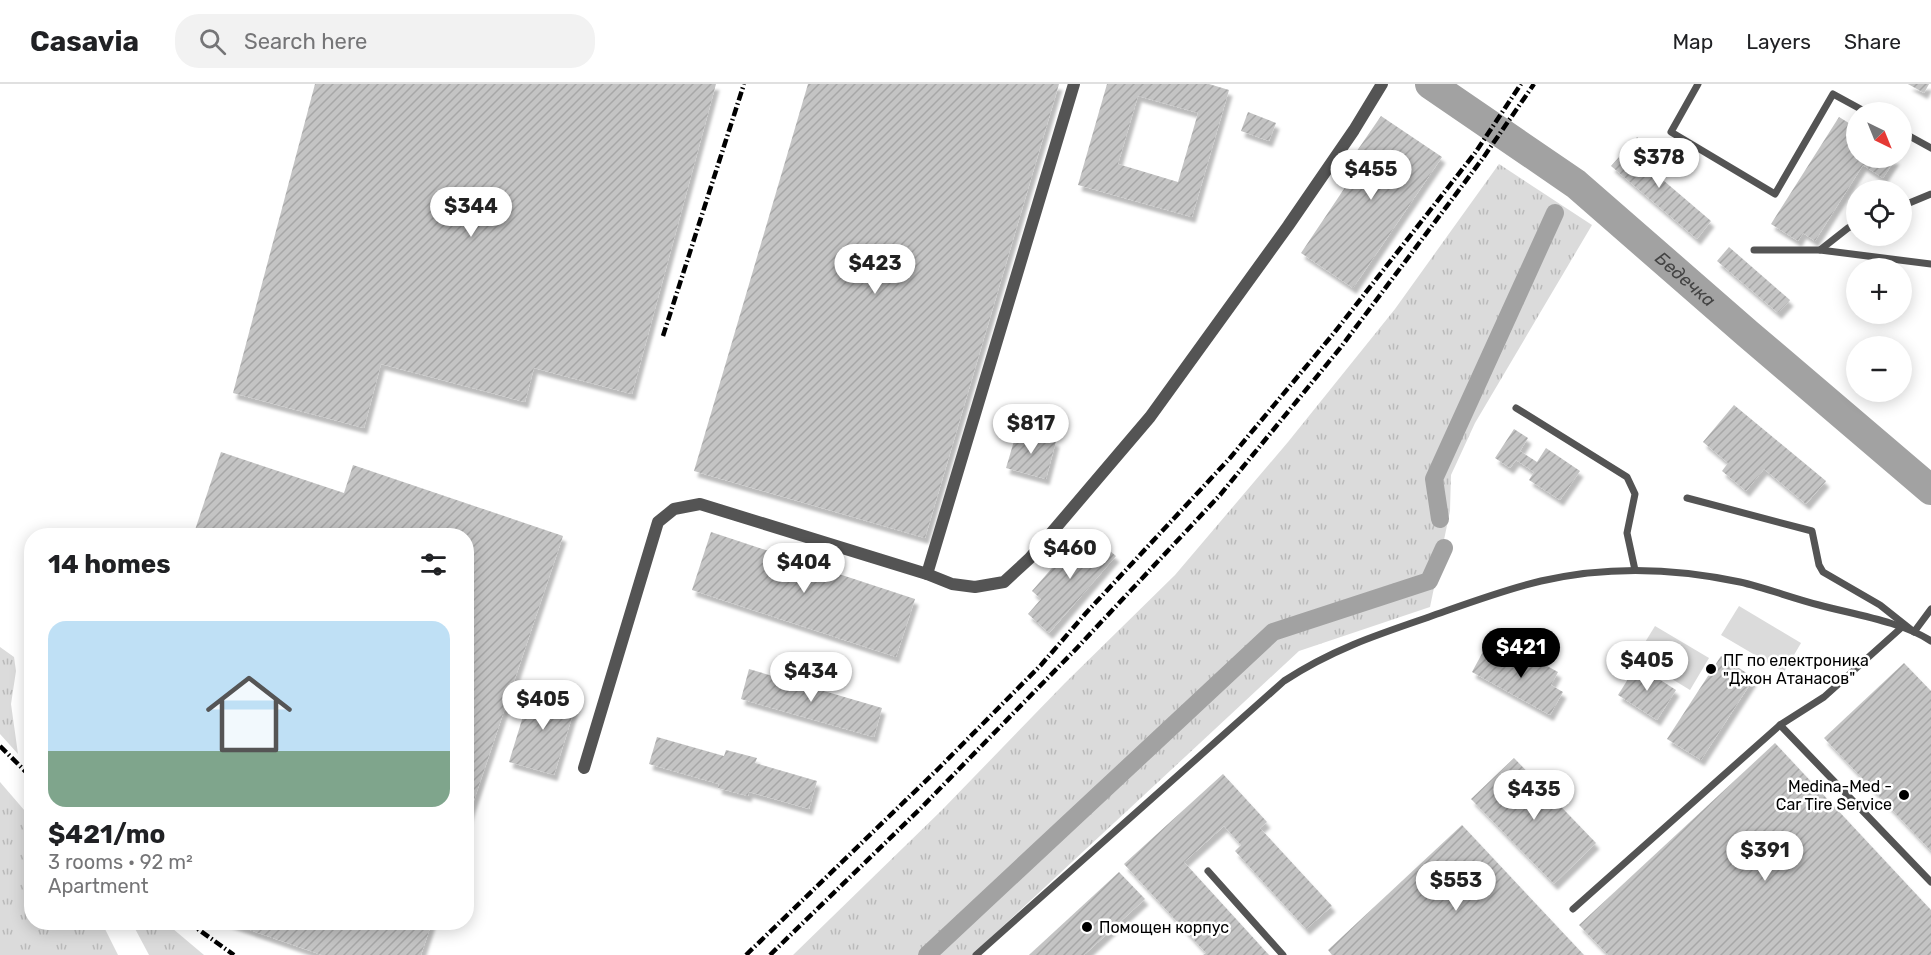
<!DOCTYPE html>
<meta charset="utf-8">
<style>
:root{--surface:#fff;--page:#f2f2f2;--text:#202124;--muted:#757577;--line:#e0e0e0;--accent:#000}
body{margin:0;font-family:Rubik,sans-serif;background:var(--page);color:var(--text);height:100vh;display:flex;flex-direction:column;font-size:22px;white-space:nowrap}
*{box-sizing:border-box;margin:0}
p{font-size:20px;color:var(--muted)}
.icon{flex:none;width:33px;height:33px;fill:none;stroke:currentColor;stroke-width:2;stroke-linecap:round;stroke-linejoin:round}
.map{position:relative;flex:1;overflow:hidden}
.side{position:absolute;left:24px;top:444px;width:450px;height:402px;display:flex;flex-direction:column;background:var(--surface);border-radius:24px;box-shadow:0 3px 15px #0003}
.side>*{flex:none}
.needle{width:39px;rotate:137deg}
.fabs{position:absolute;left:1846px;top:18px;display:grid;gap:12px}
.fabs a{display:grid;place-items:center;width:66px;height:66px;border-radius:50%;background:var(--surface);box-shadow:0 3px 15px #0003;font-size:30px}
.price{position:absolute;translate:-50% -51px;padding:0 14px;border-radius:21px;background:#fff;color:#222;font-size:20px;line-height:39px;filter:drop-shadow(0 2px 3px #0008)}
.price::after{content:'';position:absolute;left:50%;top:36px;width:18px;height:14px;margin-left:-9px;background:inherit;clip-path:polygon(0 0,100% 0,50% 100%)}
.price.active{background:var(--accent);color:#fff}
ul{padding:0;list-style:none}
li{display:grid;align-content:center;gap:12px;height:318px;padding:0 24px}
li span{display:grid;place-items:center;height:186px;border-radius:18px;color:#555}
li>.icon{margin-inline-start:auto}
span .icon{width:108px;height:108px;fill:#fffc;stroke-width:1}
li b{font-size:26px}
h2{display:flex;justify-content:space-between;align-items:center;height:72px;padding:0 24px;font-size:26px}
header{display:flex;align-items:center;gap:36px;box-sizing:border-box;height:84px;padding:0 30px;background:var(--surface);border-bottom:2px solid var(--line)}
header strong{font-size:28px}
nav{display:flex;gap:33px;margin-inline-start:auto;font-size:21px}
.search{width:420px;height:54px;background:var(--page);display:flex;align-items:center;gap:15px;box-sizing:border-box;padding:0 21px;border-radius:24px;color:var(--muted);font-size:22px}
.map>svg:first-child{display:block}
.grass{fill:url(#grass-tufts)}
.park{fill:#dbdbdb}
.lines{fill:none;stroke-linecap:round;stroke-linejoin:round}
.canal{stroke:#a2a2a2;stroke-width:18}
.river{stroke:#a2a2a2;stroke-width:30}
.building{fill:url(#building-hatch);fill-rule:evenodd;filter:url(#shadow)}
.service{stroke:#545454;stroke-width:7}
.minor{stroke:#545454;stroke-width:12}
.rail{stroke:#000;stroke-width:4.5;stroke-dasharray:9 3 1.5 3;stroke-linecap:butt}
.poi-dot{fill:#000;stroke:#fff;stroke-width:2}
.labels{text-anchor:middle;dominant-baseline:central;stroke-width:5;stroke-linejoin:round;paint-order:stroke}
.poi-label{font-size:16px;fill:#000;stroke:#fff;text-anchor:start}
.water-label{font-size:18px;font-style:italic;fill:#434343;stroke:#fff}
</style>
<header>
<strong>Casavia</strong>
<div class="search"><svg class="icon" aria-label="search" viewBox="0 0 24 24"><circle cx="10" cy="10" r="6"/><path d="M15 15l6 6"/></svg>Search here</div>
<nav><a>Map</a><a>Layers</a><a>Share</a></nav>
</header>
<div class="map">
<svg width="1931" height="871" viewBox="0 0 1931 871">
<defs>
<pattern id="grass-tufts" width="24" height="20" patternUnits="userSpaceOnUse" patternTransform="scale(1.5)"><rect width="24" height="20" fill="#dbdbdb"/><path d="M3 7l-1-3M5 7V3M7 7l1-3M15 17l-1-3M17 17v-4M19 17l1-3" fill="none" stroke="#bababa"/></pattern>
<pattern id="building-hatch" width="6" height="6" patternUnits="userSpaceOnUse" patternTransform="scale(1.5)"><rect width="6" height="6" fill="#c4c4c4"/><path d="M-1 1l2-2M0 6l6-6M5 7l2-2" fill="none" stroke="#a7a7a7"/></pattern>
<filter id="shadow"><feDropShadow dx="3.5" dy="6" stdDeviation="1.5" flood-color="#0004"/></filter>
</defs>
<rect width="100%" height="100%" fill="#fff"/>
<g class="grass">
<polygon points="1499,80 1592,141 1475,339 1451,391 1450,427 1430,523 1299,567 972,871 793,871 942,726 1065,599 1175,491 1288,358 1395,225"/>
<polygon points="0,563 14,573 16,587 11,620 18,670 0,650"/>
<polygon points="0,698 31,734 32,838 102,839 118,871 0,871"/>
<polygon points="132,839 166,839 204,871 149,871"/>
</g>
<g class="park">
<polygon points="1739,522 1801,559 1784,588 1721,551"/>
<polygon points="1655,542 1709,574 1690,606 1636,573"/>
</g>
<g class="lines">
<g class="canal">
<polyline points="1440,435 1434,395 1555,129"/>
<polyline points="927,871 1273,548 1429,497 1444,464"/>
</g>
<path class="river" id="s1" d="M1430 0 1576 100 1748 250 1931 406"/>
</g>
<g class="building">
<polygon points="315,0 716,0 632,310 534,284 525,318 381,280 364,344 233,309"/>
<polygon points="808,0 1059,0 925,454 694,387"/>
<path d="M1107 0H1209L1229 6 1192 133 1078 101ZM1138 12 1198 29 1178 98 1118 80Z"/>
<polygon points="1908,0 1929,0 1924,9"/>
<polygon points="1248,28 1276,39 1269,57 1241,47"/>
<polygon points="1381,32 1442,73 1353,204 1301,169 1350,96 1341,90"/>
<polygon points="1839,33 1857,44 1857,74 1896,74 1883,94 1863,81 1815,157 1803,149 1798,157 1771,140"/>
<polygon points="1637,53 1653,67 1643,79 1711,137 1697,155 1611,82"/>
<polygon points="1729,163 1790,216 1778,229 1717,177"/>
<polygon points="1734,321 1826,397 1806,420 1764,385 1746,407 1722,387 1728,379 1703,358"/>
<polygon points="1514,345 1528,354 1520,367 1537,378 1546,364 1580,387 1560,416 1529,396 1534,388 1516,376 1510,384 1495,374"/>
<polygon points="1017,347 1056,357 1046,395 1006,384"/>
<polygon points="221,368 344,409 353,381 563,452 467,737 466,452 193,452"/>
<polygon points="1085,446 1116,472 1049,549 1028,530 1041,515 1032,507"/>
<polygon points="711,448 915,515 896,573 692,506"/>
<polygon points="1485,564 1518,582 1525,570 1558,588 1551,601 1563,608 1550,631 1472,588"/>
<polygon points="1721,572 1754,594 1701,676 1667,655"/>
<polygon points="1904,579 1931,607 1931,767 1824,654"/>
<polygon points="1637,581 1676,606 1657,636 1618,611"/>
<polygon points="749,585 882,624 874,653 741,615"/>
<polygon points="532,603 577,617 554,691 509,678"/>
<polygon points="657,653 724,672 726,666 757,674 755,679 817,697 809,725 749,708 748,712 718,704 719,700 649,680"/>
<polygon points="1775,659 1931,826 1931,871 1608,871 1579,841"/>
<polygon points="1514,674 1596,759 1554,800 1471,715"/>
<polygon points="1223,690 1267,738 1260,744 1332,822 1306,845 1235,767 1241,761 1224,742 1184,778 1269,871 1203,871 1206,869 1124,780"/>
<polygon points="1462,741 1584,871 1332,871 1328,866"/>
<polygon points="1119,788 1145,815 1084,871 1029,871"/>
<polygon points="227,838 432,838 421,871 322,871"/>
</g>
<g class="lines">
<g class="service">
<polyline points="1698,0 1671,48 1775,110 1833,10 1866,28"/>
<polyline points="1902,48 1931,64"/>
<polyline points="1902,122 1931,110"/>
<polyline points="1754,166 1820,166 1848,144 1857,140"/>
<polyline points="1820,166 1931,180"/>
<polyline points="1516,324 1627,393 1635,410 1627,449 1635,486"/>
<polyline points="1687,414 1812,447 1819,481 1823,488 1880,521 1914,548 1931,525"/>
<polyline points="1780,641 1931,798"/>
<polyline points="1208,787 1283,871"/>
<polyline points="1573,825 1780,641 1824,613 1901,544"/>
<path d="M976 871 1284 597C1331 566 1376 551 1429 533 1466 520 1503 506 1541 497 1606 482 1675 484 1740 498 1766 504 1792 514 1819 521 1852 530 1903 538 1931 557"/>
</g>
<g class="minor">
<polyline points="927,490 1074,0"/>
<polyline points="584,684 658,438 674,425 700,420 927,490 952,500 975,503 1004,498 1030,474 1150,333 1288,142 1354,46 1382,0"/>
</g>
<g class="rail">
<polyline points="663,252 744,0"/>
<polyline points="0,662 32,694"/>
<polyline points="188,838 234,871"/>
<polyline points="746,871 938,685 1041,581 1086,529 1230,374 1334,249 1475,69 1521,0"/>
<polyline points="770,871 921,724 1076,565 1220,411 1341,263 1483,74 1534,0"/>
</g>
</g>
<g class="poi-dot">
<circle cx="1711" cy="585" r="6"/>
<circle cx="1904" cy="711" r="6"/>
<circle cx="1087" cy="843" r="6"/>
</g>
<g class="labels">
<g class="poi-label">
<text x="1723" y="576">ПГ по електроника<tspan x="1723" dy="18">"Джон Атанасов"</tspan></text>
<text x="1892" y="702" text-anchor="end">Medina-Med -<tspan x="1892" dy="18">Car Tire Service</tspan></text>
<text x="1099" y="843">Помощен корпус</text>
</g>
<g class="water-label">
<text stroke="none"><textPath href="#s1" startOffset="322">Бедечка</textPath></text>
</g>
</g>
</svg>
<div class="fabs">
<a><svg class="needle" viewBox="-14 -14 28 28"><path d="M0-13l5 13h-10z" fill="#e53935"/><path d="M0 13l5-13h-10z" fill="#757577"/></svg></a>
<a><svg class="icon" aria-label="locate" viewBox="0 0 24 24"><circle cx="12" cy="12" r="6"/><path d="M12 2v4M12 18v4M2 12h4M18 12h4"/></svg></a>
<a>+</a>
<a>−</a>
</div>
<b class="price" style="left:1659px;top:105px">$378</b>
<b class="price" style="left:1371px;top:117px">$455</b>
<b class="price" style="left:471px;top:154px">$344</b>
<b class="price" style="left:875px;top:211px">$423</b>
<b class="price" style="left:1031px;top:371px">$817</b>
<b class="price" style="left:1070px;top:496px">$460</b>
<b class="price" style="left:804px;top:510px">$404</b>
<b class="price active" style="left:1521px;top:595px">$421</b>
<b class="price" style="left:1647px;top:608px">$405</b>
<b class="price" style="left:811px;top:619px">$434</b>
<b class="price" style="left:543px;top:647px">$405</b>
<b class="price" style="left:1534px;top:737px">$435</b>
<b class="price" style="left:1765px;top:798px">$391</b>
<b class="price" style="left:1456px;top:828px">$553</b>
<section class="side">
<h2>14 homes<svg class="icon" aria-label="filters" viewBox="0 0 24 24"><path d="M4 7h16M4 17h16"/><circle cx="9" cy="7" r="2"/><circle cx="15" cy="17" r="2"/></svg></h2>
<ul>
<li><span style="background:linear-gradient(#bfe0f5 70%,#7fa58c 0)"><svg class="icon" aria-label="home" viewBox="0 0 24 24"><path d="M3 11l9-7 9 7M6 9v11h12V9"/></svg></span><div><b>$421/mo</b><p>3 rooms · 92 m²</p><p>Apartment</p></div></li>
</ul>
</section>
</div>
